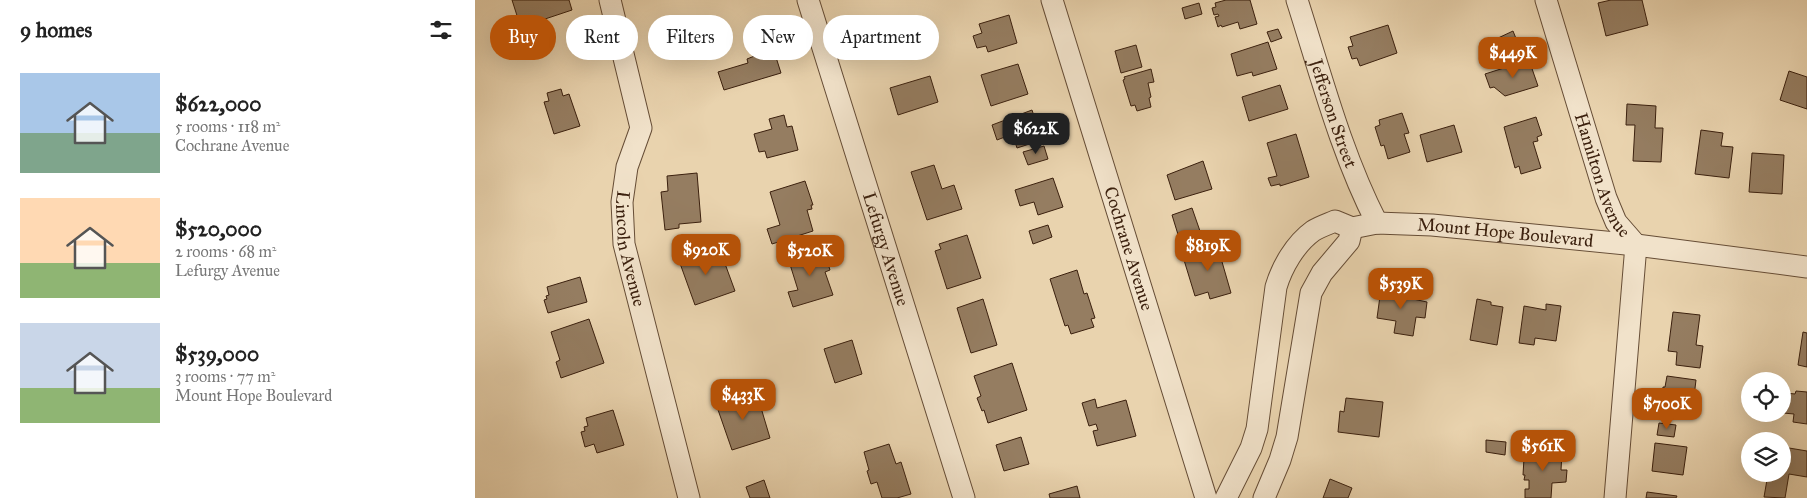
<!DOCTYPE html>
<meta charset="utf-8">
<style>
:root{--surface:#fff;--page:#f2f2f2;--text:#222;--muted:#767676;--accent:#b45309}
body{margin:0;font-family:"IM FELL Great Primer",serif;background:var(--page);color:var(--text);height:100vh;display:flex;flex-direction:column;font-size:19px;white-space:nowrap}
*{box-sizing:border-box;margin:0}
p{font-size:16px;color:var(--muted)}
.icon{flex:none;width:28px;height:28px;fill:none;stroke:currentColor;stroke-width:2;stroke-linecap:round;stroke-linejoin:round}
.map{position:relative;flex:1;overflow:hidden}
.drawer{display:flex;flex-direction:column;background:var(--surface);width:475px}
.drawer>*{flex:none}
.banner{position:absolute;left:15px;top:15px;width:475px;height:45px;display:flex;gap:10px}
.buttons{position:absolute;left:1266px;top:372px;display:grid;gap:10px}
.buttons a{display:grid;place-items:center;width:50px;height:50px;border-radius:50%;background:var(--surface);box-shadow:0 5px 20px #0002;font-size:25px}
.price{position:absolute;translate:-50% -42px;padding:0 11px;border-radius:10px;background:var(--accent);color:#fff;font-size:16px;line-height:32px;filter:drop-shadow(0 1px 2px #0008)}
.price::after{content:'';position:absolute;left:50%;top:30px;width:15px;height:11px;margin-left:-8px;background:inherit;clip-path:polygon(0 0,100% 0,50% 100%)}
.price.active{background:#222;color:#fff}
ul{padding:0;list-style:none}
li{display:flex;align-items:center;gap:15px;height:125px;padding:0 20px}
li span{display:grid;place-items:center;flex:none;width:140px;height:100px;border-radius:0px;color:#555}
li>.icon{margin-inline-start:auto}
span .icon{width:60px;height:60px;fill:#fffc;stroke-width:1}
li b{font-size:21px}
h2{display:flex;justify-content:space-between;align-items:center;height:60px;padding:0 20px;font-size:21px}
.tag{padding:0 18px;border-radius:22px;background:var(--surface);box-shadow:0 5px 20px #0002;font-size:18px;line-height:45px}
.tag.active{background:var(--accent);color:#fff}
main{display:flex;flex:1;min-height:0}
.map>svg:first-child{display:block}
.building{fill:#957d61;stroke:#3b200e}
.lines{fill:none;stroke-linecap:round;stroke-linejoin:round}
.street-casing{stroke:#664d36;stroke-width:23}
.street{stroke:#f1e2ca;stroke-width:21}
.labels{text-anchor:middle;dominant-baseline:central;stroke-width:5;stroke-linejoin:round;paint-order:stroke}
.street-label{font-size:18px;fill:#3b200e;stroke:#f1e2ca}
</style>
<main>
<section class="drawer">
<h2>9 homes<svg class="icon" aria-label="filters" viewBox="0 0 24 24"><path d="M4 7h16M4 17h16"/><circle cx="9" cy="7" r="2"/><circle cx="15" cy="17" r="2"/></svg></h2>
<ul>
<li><span style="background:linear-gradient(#a9c7e8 60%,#7fa58c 0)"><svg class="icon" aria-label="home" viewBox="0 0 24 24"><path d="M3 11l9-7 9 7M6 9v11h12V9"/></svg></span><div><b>$622,000</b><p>5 rooms · 118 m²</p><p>Cochrane Avenue</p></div></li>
<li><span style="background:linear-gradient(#ffd9b3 65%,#8fb573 0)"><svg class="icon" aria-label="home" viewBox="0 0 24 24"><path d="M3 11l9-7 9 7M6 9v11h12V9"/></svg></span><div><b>$520,000</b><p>2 rooms · 68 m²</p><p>Lefurgy Avenue</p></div></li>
<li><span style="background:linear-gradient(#c9d6e8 65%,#8fb573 0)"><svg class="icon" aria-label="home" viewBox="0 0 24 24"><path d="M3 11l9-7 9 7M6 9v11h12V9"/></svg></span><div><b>$539,000</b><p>3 rooms · 77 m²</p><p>Mount Hope Boulevard</p></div></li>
</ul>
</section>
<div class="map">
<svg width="1332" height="498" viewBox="0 0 1332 498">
<rect width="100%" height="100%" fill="#e9d3ae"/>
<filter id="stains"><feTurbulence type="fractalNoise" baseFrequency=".004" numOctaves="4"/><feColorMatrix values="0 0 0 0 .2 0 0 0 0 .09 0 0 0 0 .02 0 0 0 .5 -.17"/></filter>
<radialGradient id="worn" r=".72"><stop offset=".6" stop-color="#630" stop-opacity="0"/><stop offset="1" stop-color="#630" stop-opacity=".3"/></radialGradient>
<g class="building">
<polygon points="37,0 94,0 97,10 61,22 60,20 45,25"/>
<polygon points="751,0 775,0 782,24 765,29 763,22 747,27 746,25 743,27 740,17 744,16 743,14 739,15 737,8 741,7 740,3"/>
<polygon points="1136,0 1167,0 1173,25 1131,36 1123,3"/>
<polygon points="724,3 727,14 710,19 707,8"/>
<polygon points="534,15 542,43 513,52 511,46 502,48 498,36 507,33 504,24"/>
<polygon points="913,25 922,53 885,66 882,58 877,59 873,47 878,46 875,37"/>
<polygon points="803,29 807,38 796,42 792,32"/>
<polygon points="1038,31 1046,51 1029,59 1021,39"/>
<polygon points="293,42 296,52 299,51 306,73 249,90 243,72 273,63 272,59 282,55 279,47"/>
<polygon points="793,42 802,69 778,76 777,72 762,76 756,54"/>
<polygon points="661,45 667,67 646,73 640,51"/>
<polygon points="1054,60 1063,86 1030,96 1019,87 1015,88 1010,74"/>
<polygon points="543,64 553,94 516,106 506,75"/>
<polygon points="676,69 679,82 673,83 676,97 674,98 676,107 662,111 660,105 656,106 648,80 650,79 649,77"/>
<polygon points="1314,71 1332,77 1332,109 1305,100"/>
<polygon points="455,76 463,102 423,115 415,88"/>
<polygon points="805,85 813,109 774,121 767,97"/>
<polygon points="86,89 88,96 94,94 105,126 79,134 69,102 74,101 72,93"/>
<polygon points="1152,104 1181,106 1180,128 1188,128 1186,162 1158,161 1160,125 1151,125"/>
<polygon points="557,110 567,140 542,148 539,139 537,140 535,135 522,140 517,125"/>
<polygon points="927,113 934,133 929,134 935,152 913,159 909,145 906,146 900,127 905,125 904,120"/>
<polygon points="309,115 312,127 317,126 323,150 292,158 290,151 284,152 279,134 297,129 294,119"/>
<polygon points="1061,117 1067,135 1062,137 1063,141 1058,142 1066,168 1046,174 1044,166 1040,168 1029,127"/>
<polygon points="979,125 987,152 952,162 945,135"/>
<polygon points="1226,130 1248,133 1246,146 1258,147 1254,178 1220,174"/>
<polygon points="821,134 834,177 805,186 805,184 796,186 793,178 802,176 792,143"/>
<polygon points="569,146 573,159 553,165 548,152"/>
<polygon points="1277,153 1309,155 1307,194 1274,192"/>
<polygon points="728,161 737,189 700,200 692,175"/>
<polygon points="459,165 467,189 479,185 487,209 452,220 436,172"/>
<polygon points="222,173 226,222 204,224 204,228 190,230 186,192 193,191 192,176"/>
<polygon points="578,178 588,207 563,215 559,202 545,206 540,190"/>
<polygon points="330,181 338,205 336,205 337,209 332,210 338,231 297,244 292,229 305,225 295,192"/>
<polygon points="717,208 726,234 705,241 697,215"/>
<polygon points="573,225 577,237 558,244 554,231"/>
<polygon points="492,235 506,278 472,289 460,251 466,249 464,244"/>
<polygon points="741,241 756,293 735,299 733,292 720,296 709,260 725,255 723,247"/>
<polygon points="348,248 355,270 350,272 358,295 318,307 313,292 323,290 313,258"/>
<polygon points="222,249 225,257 245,250 260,291 220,305 202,255"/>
<polygon points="602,270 609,294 612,293 620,318 616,319 619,327 596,334 593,325 590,326 575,279"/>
<polygon points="105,277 112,302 73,313 69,300 72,299 71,296 74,295 72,287"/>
<polygon points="906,289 939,294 938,299 952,302 950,318 941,317 938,336 919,333 921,321 902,318"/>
<polygon points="508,299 522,345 496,353 482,308"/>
<polygon points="1002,299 1016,302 1016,305 1028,307 1022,345 995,340"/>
<polygon points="1071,304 1086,306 1081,341 1060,338 1059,345 1044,343 1049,306 1071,310"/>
<polygon points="1198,312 1225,315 1221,345 1228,346 1225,368 1201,365 1202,352 1193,351"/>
<polygon points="114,319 129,363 86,378 81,362 85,360 76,332"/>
<polygon points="1328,332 1332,333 1332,367 1323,365"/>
<polygon points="377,340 387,374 360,383 349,349"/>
<polygon points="537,363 552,410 513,423 509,410 507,411 502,398 506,396 499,376"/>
<polygon points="1192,376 1221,380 1217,413 1186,409 1188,387 1190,387"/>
<polygon points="281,391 295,438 257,450 241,404"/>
<polygon points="1321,391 1332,392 1332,424 1318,422 1319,414 1308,413 1311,393 1320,394"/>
<polygon points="871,398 908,402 904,437 863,432 865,411 869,412"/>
<polygon points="620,399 622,408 651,400 661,436 622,446 618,431 623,430 621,424 614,426 607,403"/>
<polygon points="138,410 149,445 122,453 119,444 110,447 106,432 110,431 109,427 113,426 111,418"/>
<polygon points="1184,423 1201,425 1199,437 1182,435"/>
<polygon points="546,437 554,464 529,471 521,445"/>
<polygon points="1011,440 1031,442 1030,455 1011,452"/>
<polygon points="1180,443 1212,447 1208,475 1177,471"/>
<polygon points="414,444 421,464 426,462 436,494 422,498 407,498 402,482 396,484 392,471 394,470 389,452"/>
<polygon points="1059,445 1070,445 1069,453 1087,453 1086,470 1092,470 1091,482 1077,483 1076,498 1050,498 1050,489 1054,489 1054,480 1049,480 1050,475 1048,475 1049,458 1051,458 1052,450 1059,450"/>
<polygon points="1308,447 1332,451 1332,477 1314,474 1310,498 1289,497 1293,474 1308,474"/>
<polygon points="855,479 877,488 873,498 848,498"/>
<polygon points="289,480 295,498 275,498 271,487"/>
<polygon points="602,486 605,498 575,498 574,494"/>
<polygon points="1172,492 1202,496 1201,498 1171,498"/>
</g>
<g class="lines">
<g class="street-casing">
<g id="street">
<path id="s1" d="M135 0 166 128 152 167 147 202 149 244 214 498"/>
<path id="s2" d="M333 0 489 498"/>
<path id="s3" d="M577 0 731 498"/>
<path id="s4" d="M822 0C846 75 866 153 902 223"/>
<path id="s5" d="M1071 0 1131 198 1141 222 1161 245 1140 498"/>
<path id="s6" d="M751 498 776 448 782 429 801 287C807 267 820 244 838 231 844 227 853 224 860 221L877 228 902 223 957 225 1161 245 1332 267"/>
<polyline points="789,498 805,460 812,437 836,293 847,273 874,241 877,228"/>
</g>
</g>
<use href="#street" class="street"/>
</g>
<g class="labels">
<g class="street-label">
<text stroke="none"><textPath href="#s4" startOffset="119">Jefferson Street</textPath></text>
<text stroke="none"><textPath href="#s5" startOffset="184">Hamilton Avenue</textPath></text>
<text stroke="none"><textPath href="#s6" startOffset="484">Mount Hope Boulevard</textPath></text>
<text stroke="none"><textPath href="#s1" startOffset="256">Lincoln Avenue</textPath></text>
<text stroke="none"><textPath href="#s2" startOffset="261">Lefurgy Avenue</textPath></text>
<text stroke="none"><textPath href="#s3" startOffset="260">Cochrane Avenue</textPath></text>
</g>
</g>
<rect width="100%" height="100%" filter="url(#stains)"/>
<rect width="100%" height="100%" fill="url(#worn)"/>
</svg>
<div class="buttons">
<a><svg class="icon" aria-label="locate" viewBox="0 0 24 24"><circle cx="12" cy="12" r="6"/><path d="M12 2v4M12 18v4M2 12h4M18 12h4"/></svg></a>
<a><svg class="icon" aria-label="layers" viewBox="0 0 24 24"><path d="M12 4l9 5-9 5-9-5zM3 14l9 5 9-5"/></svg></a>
</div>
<b class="price" style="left:1038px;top:79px">$449K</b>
<b class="price active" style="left:561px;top:155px">$622K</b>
<b class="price" style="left:733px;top:272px">$819K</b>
<b class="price" style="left:231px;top:276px">$920K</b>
<b class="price" style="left:335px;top:277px">$520K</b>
<b class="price" style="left:926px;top:310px">$539K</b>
<b class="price" style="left:268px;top:421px">$433K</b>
<b class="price" style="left:1192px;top:430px">$700K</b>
<b class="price" style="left:1068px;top:472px">$561K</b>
<div class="banner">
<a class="tag active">Buy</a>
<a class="tag">Rent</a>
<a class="tag">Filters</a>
<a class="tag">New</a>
<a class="tag">Apartment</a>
</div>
</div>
</main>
